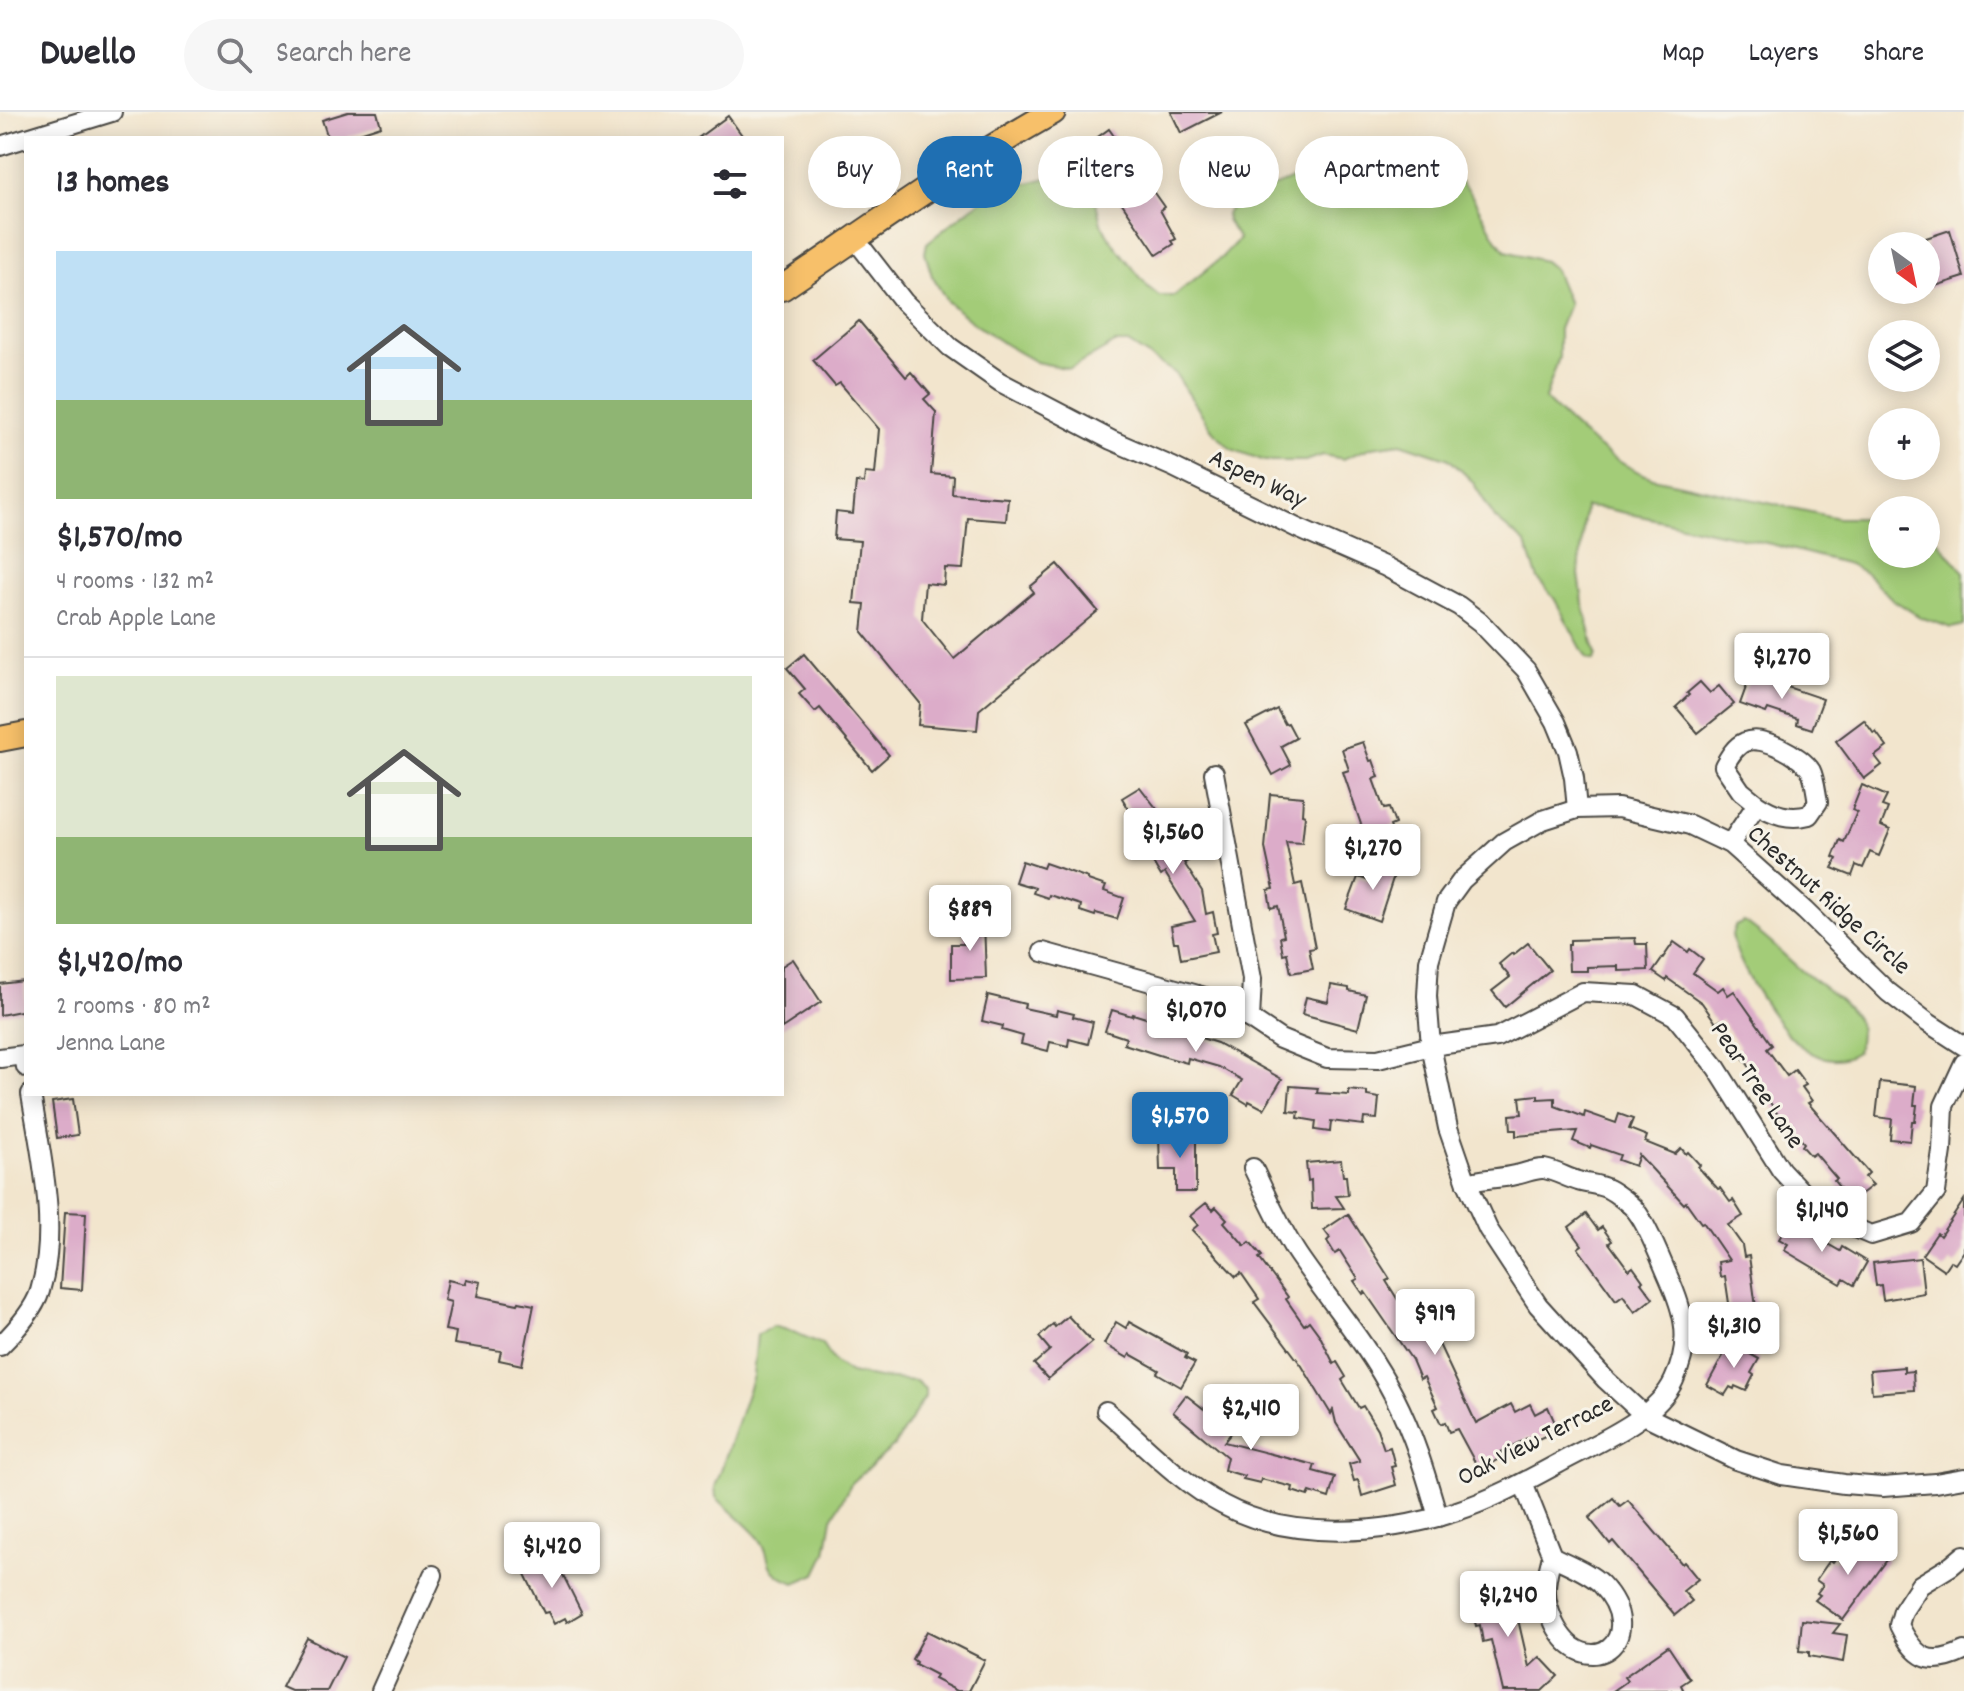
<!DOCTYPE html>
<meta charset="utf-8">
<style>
:root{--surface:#fff;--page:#f7f7f7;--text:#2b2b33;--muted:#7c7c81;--line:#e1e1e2;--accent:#1f6fb2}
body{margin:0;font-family:Dekko,sans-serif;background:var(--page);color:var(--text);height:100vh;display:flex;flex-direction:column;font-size:30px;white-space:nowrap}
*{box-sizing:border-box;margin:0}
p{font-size:26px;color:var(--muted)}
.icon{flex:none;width:44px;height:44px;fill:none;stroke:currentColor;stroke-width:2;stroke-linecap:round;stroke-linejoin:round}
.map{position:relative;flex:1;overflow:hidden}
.sheet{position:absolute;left:24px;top:24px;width:760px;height:960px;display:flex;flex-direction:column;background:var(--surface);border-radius:0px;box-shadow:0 4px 20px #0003}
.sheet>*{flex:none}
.guide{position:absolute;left:808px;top:24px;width:760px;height:72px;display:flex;gap:16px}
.needle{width:52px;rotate:147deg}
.tools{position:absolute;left:1868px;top:120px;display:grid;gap:16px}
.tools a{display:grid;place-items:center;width:72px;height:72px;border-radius:50%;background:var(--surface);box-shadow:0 4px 20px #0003;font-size:40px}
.price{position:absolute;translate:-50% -68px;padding:0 18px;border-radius:8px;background:#fff;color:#222;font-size:26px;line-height:52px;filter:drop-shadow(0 2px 4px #0008)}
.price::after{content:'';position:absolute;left:50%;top:48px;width:24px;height:18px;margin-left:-12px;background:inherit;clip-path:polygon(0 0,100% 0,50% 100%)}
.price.selected{background:var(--accent);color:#fff}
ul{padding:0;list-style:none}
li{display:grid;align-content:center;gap:16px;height:424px;padding:0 32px}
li+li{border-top:2px solid var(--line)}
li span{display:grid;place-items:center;height:248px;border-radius:0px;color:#555}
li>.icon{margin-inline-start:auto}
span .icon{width:144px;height:144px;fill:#fffc;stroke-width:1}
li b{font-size:34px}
h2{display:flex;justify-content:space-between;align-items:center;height:96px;padding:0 32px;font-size:34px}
.tag{padding:0 28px;border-radius:36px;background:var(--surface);box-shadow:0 4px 20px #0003;font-size:28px;line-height:72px}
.tag.selected{background:var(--accent);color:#fff}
header{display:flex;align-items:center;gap:48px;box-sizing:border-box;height:112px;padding:0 40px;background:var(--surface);border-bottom:2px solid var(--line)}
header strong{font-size:38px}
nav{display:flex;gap:44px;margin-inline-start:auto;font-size:28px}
.search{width:560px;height:72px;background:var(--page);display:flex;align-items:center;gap:20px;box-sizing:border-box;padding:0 28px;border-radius:44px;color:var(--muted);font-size:30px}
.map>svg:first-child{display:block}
.green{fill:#a3cc78;stroke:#677c52;stroke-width:2}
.building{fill:#dcacc9}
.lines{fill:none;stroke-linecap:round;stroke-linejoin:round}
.minor-casing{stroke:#494743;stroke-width:22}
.major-casing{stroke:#494743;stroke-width:28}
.minor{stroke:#fff;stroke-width:18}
.major{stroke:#f7c06b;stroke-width:24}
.labels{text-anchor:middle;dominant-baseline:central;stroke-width:6;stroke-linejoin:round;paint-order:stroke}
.street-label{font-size:26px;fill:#2b2b2b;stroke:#f7f3e8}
</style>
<header>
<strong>Dwello</strong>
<div class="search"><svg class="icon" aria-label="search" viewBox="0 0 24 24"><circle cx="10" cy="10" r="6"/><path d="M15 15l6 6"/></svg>Search here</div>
<nav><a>Map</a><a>Layers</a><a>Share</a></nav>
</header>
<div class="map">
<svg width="1964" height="1579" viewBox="0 0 1964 1579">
<rect width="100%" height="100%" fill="#f7f3e8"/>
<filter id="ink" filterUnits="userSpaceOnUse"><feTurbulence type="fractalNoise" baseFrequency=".0125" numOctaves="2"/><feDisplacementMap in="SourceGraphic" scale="16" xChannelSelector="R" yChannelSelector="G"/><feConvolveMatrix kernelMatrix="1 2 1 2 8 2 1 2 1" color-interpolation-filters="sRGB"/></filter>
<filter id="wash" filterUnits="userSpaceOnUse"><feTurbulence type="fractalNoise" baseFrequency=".006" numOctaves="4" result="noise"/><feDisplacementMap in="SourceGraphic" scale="32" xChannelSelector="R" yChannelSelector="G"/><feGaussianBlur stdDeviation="1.8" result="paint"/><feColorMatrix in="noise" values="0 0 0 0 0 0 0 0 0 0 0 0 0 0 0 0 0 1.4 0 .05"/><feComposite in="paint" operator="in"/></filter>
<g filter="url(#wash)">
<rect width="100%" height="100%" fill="#f2e5cd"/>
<g class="green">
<path d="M1337 35 1344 36C1348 39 1350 43 1353 46 1376 67 1390 37 1413 38L1426 53 1460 69 1469 79 1497 128 1506 139 1544 149 1555 158 1569 192 1559 217V245L1545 287C1576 318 1611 351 1653 366L1838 406H1882V442H1926V415L1964 460V513L1952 516 1920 505 1892 487 1867 462 1849 452 1771 432 1607 397 1585 395 1579 462 1583 491 1596 543 1594 549 1587 547 1554 486 1538 467 1526 432 1495 406 1472 369 1449 347 1401 331 1372 335 1343 347 1323 343 1306 349H1265L1231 337 1212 318 1175 261 1128 231H1115L1070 257 1036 250 1006 233 972 210 947 189 932 164 925 141 927 131 972 95 997 79 1051 65C1056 56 1056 49 1064 43L1071 46 1084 66 1096 90 1101 112 1113 131 1149 176 1159 184H1174L1222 145 1239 127 1227 109 1226 102C1236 83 1276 77 1296 65 1311 57 1323 44 1337 35Z"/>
<path d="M1744 810C1766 824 1782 842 1802 859 1818 872 1848 890 1857 909 1862 918 1859 931 1857 940 1841 951 1821 948 1805 937 1779 920 1737 853 1732 823L1735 814Z"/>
<path d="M773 1214 791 1219 822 1232 835 1251 850 1261 879 1266 916 1269 925 1277V1285L894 1334 852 1370 832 1406 826 1441 816 1462 795 1471C757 1458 776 1446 758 1425 745 1411 730 1399 716 1385L715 1375 719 1364 753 1264 757 1223Z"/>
</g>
<g id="blocks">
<g class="building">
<polygon points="348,0 377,0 381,14 344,26 328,26 322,8"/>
<polygon points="1171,0 1222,0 1181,21"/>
<polygon points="728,4 744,26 698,26"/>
<polygon points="1109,17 1164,95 1160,98 1176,127 1172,129 1174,132 1157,143 1084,35"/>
<polygon points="1950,118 1964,165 1926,177 1926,126"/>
<polygon points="859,209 906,265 911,260 930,282 924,287 936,300 931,362 953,364 952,382 1008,386 1006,409 968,406 963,457 945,456 944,473 925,471 922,507 954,547 1034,480 1030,475 1058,452 1098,499 979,598 977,618 918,613 920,591 862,520 865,492 854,491 860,429 834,427 836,400 853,402 856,370 864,371 865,361 875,362 879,317 840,271 835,274 813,248"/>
<polygon points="804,542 889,643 872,658 820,596 815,600 799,582 805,577 787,556"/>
<polygon points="1761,566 1823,587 1812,617 1797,612 1798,607 1768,597 1766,601 1740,592 1749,567 1760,571"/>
<polygon points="1700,570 1710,581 1719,574 1734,592 1698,621 1676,595 1689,583 1687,581"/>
<polygon points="1277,597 1285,612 1288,611 1296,626 1281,634 1291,653 1273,663 1246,613"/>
<polygon points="1864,608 1874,622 1876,620 1887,635 1875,644 1882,653 1864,667 1836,629"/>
<polygon points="1363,630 1370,649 1373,648 1379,665 1373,667 1384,697 1389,696 1395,712 1390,714 1397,732 1376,740 1369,719 1364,721 1343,660 1349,658 1342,637"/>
<polygon points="1862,673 1887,684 1882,694 1888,696 1881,714 1890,718 1879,744 1870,740 1863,756 1856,753 1852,764 1832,756 1837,747 1833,745 1840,728 1844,730 1857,700 1852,698"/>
<polygon points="1140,675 1163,705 1158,708 1175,735 1178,733 1188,749 1184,751 1202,779 1206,802 1213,800 1217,821 1212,822 1216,840 1181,847 1178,830 1174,830 1171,814 1195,809 1165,761 1161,764 1127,707 1133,704 1122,686"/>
<polygon points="1270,682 1303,685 1302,702 1305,703 1302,731 1286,730 1295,773 1302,771 1315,836 1309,837 1313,857 1291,861 1287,841 1283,842 1280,825 1284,824 1278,794 1271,796 1268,778 1274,777 1265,736"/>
<polygon points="1378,747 1397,754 1379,809 1346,797 1358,765 1370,769"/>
<polygon points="1022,749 1043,756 1045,751 1088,766 1088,768 1106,774 1104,779 1124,786 1117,807 1096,801 1095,804 1080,799 1081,793 1049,783 1048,786 1033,781 1035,776 1015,770"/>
<polygon points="964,809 984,809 986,866 951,867 951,832 964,832"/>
<polygon points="1635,826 1636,832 1647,832 1648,858 1618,859 1618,854 1587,855 1587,859 1569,859 1568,833 1570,833 1570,828"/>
<polygon points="1674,830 1688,840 1690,837 1703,847 1693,861 1718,879 1723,875 1728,883 1734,879 1772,933 1767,937 1787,964 1795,958 1806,973 1802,975 1812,989 1808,991 1869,1061 1865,1065 1873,1073 1856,1086 1848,1078 1844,1081 1834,1069 1837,1067 1815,1041 1811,1044 1802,1034 1804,1031 1784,1008 1782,1009 1756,969 1758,967 1737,937 1740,935 1721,908 1716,911 1702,891 1667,866 1666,869 1653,860"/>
<polygon points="1528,831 1550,858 1505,895 1492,879 1510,865 1499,852 1512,841 1513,843"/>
<polygon points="793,847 821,890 782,916 782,854"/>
<polygon points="24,869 26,898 0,903 0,872"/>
<polygon points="1331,873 1349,876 1349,879 1366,883 1358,917 1302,902 1306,885 1328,890"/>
<polygon points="988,883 1025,892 1024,896 1056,903 1057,898 1074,902 1073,905 1093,910 1088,932 1069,927 1068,934 1050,930 1048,939 1021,932 1023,924 1002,918 1003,914 982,909"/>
<polygon points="1112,898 1132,904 1133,902 1149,907 1148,911 1178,920 1180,915 1196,920 1195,924 1217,931 1282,967 1264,997 1249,989 1248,992 1233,983 1242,968 1219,955 1188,946 1187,951 1162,944 1124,932 1126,926 1105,919"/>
<polygon points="1880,970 1916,974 1914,993 1917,993 1915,1009 1912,1009 1910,1029 1890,1027 1892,1007 1876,1005"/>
<polygon points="1290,974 1318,976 1317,981 1349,983 1349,978 1367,980 1367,984 1379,986 1377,1007 1364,1006 1363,1013 1331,1009 1330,1020 1315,1018 1316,1009 1298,1006 1299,1000 1288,999"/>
<polygon points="1538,983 1538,987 1555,986 1555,994 1584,1005 1585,1000 1616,1011 1619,1002 1633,1007 1629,1017 1647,1024 1645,1030 1675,1042 1681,1036 1686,1042 1688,1040 1700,1053 1698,1055 1718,1077 1720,1076 1730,1090 1733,1088 1743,1104 1728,1113 1742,1133 1744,1145 1749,1144 1758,1210 1754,1211 1756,1222 1731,1225 1726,1199 1730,1198 1725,1164 1720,1165 1718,1150 1729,1148 1703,1110 1701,1111 1686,1090 1684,1092 1639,1043 1635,1054 1618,1048 1620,1043 1591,1033 1590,1036 1573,1029 1577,1019 1516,1024 1516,1018 1511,1018 1510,1003 1522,1002 1520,985"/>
<polygon points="73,987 78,1023 57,1026 52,990"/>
<polygon points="1159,1024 1196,1024 1196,1080 1176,1080 1176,1058 1160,1058"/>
<polygon points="1341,1048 1343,1064 1346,1064 1348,1083 1336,1084 1344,1096 1312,1097 1311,1068 1308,1069 1306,1051"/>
<polygon points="1964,1088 1964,1139 1955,1152 1950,1149 1944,1158 1922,1143 1937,1121 1940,1124"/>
<polygon points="1206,1091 1213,1098 1216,1095 1227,1107 1224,1110 1245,1134 1250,1130 1262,1144 1259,1146 1288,1185 1286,1187 1304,1213 1309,1209 1320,1224 1334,1252 1337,1250 1346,1265 1342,1268 1359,1296 1363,1294 1377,1317 1384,1337 1390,1335 1395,1354 1391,1355 1396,1373 1362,1384 1358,1368 1354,1369 1349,1352 1360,1349 1336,1311 1333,1298 1331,1302 1302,1254 1254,1190 1259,1187 1241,1161 1236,1165 1192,1118 1198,1113 1190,1104"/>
<polygon points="65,1100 86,1101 82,1178 60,1176"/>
<polygon points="1348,1102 1390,1167 1386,1169 1403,1196 1416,1187 1426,1202 1424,1204 1431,1215 1476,1311 1511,1292 1515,1300 1530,1292 1535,1302 1548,1295 1556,1313 1545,1319 1547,1323 1532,1330 1529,1325 1501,1340 1504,1344 1488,1353 1486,1349 1477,1354 1457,1317 1449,1320 1445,1310 1441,1312 1434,1297 1438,1295 1424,1265 1420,1267 1412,1248 1372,1190 1365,1180 1363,1182 1354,1169 1358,1167 1340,1139 1335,1142 1327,1129 1330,1126 1324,1118"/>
<polygon points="1586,1102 1598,1118 1602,1115 1612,1129 1609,1131 1629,1158 1633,1155 1643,1169 1641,1170 1653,1186 1635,1200 1623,1183 1616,1188 1578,1136 1582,1133 1569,1115"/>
<polygon points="1790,1108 1800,1114 1802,1112 1814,1120 1812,1123 1840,1139 1842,1135 1867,1150 1854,1173 1844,1167 1841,1172 1784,1138 1788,1132 1779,1127"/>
<polygon points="1920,1146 1924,1181 1883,1188 1881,1173 1876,1174 1873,1151"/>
<polygon points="466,1167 481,1170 478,1184 518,1192 519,1190 534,1193 522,1253 499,1248 501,1239 454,1232 456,1220 445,1218 451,1190 444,1188 448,1168 465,1172"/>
<polygon points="1068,1204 1092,1230 1048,1267 1034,1252 1050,1238 1039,1225 1053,1212 1055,1215"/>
<polygon points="1116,1210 1126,1216 1129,1210 1187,1242 1185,1246 1195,1251 1181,1275 1157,1261 1159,1258 1130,1242 1128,1246 1104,1232"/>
<polygon points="1730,1231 1759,1247 1751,1261 1754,1263 1746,1279 1735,1274 1734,1277 1730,1275 1725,1283 1707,1273"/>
<polygon points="1904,1255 1904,1260 1913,1259 1914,1278 1872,1281 1870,1258"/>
<polygon points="1186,1283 1204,1297 1213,1285 1240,1310 1224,1330 1315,1353 1313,1359 1335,1365 1329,1386 1310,1380 1308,1384 1292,1379 1293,1375 1261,1367 1260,1371 1243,1367 1244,1364 1224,1358 1227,1345 1173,1300"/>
<polygon points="1613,1386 1620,1394 1628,1388 1682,1452 1684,1450 1698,1467 1683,1479 1692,1489 1675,1503 1613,1429 1610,1432 1589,1406"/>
<polygon points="1857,1426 1887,1448 1843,1508 1815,1488 1820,1483 1817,1481 1823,1473 1816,1468 1830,1448 1833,1450 1849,1429 1853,1432"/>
<polygon points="550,1442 552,1446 554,1445 582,1501 567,1510 565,1506 554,1512 548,1500 544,1501 522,1456"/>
<polygon points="1509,1468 1529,1555 1540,1545 1558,1564 1542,1579 1503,1579 1491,1528 1483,1530 1480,1513 1476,1514 1469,1485 1474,1484 1472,1476"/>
<polygon points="1802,1508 1840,1512 1833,1521 1847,1523 1843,1550 1809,1544 1809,1540 1799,1539"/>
<polygon points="927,1519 985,1548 969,1579 957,1579 934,1567 936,1563 915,1552 916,1550 912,1547"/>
<polygon points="307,1526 344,1545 327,1579 291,1579 282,1575"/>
<polygon points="1668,1534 1690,1567 1681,1573 1684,1579 1613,1579 1627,1569 1624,1565"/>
</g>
</g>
</g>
<g filter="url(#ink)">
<use href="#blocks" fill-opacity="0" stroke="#494743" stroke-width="2"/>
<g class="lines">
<g class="minor-casing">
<g id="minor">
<polyline points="27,26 112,0"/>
<polyline points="0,34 26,26"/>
<polyline points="855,127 904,190 950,235 1000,270 1111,328 1173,355 1297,416 1386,455 1459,494 1480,510 1526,558 1556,610 1568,639 1574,666 1577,697"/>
<polyline points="1214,661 1252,867 1250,907"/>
<path d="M1730 732 1757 692 1741 679 1724 654C1729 645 1735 634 1745 630 1762 622 1802 644 1811 659 1815 667 1816 681 1818 690L1809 703C1789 708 1774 703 1757 692"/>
<polyline points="1043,840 1205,885 1250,907 1280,927 1327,946 1378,947 1431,934 1497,925 1583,880 1636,883 1675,904 1716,955 1781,1058 1822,1102 1871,1123 1911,1111 1936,1080 1942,1039 1944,994 1964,951"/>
<polyline points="1964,934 1927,910 1888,880 1805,799 1730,732 1690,713 1618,696 1577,697 1543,708 1504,730 1462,768 1446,790 1429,849 1427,884 1431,934 1448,1016 1467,1071 1488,1117 1538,1193 1606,1268 1644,1303 1736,1348 1782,1363 1844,1372 1883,1375 1935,1371 1964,1366"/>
<polyline points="0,946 24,943 26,955"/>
<path d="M1253 1056C1267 1085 1280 1116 1298 1143 1330 1190 1368 1233 1394 1284 1414 1323 1426 1363 1438 1405"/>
<path d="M0 1234C14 1220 34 1199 40 1179 59 1117 41 1044 31 982"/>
<path d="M1106 1299C1143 1331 1179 1370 1223 1393 1290 1429 1384 1423 1454 1400 1492 1388 1528 1368 1563 1349 1598 1330 1657 1306 1674 1268 1692 1229 1685 1202 1668 1164 1661 1148 1647 1112 1636 1099 1632 1093 1614 1080 1608 1077 1599 1072 1587 1072 1578 1069 1567 1066 1556 1059 1544 1057 1535 1056 1524 1062 1515 1063 1499 1067 1483 1066 1467 1071"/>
<path d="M1523 1371 1552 1444C1567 1452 1589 1460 1601 1472 1653 1527 1586 1576 1554 1511 1550 1501 1546 1492 1546 1481 1545 1469 1549 1456 1552 1444"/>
<path d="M1964 1443 1951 1454 1920 1473 1903 1499 1899 1513C1915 1546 1929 1556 1964 1539"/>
<polyline points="381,1579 433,1463"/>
</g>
</g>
<g class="major-casing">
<g id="major">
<path d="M782 176C871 116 959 52 1053 0"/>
<polyline points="0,627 26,622"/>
</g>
</g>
<use href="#minor" class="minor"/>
<use href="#major" class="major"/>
</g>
</g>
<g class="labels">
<g class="street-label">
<text transform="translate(1257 368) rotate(26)">Aspen Way</text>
<text transform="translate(1828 789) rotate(42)">Chestnut Ridge Circle</text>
<text transform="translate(1756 974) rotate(56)">Pear Tree Lane</text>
<text transform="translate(1536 1330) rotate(-27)">Oak View Terrace</text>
</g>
</g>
</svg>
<div class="tools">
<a><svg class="needle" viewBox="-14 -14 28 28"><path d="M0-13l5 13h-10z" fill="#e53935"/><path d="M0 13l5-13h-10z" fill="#7c7c81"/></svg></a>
<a><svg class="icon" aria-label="layers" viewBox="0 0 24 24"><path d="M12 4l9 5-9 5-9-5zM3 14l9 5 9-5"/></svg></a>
<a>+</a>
<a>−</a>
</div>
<b class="price" style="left:1782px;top:589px">$1,270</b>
<b class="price" style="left:1173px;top:764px">$1,560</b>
<b class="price" style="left:1373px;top:780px">$1,270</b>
<b class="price" style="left:970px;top:841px">$889</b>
<b class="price" style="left:1196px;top:942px">$1,070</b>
<b class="price selected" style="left:1180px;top:1048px">$1,570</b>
<b class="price" style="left:1822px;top:1142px">$1,140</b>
<b class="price" style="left:1435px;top:1245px">$919</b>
<b class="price" style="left:1734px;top:1258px">$1,310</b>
<b class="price" style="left:1251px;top:1340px">$2,410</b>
<b class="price" style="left:1848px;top:1465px">$1,560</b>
<b class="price" style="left:552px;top:1478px">$1,420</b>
<b class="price" style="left:1508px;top:1527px">$1,240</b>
<div class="guide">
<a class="tag">Buy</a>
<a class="tag selected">Rent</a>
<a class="tag">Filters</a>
<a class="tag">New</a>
<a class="tag">Apartment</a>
</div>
<section class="sheet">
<h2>13 homes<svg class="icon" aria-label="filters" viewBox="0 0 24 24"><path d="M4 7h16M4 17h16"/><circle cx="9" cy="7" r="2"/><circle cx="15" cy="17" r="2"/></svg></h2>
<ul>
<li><span style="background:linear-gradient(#bfe0f5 60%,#8fb573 0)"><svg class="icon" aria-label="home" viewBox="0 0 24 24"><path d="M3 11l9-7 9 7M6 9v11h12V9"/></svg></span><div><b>$1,570/mo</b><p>4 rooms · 132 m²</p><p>Crab Apple Lane</p></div></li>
<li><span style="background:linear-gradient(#dfe7d0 65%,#8fb573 0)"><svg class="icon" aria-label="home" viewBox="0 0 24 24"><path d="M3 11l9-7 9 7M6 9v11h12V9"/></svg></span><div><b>$1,420/mo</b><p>2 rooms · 80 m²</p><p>Jenna Lane</p></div></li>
</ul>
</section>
</div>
